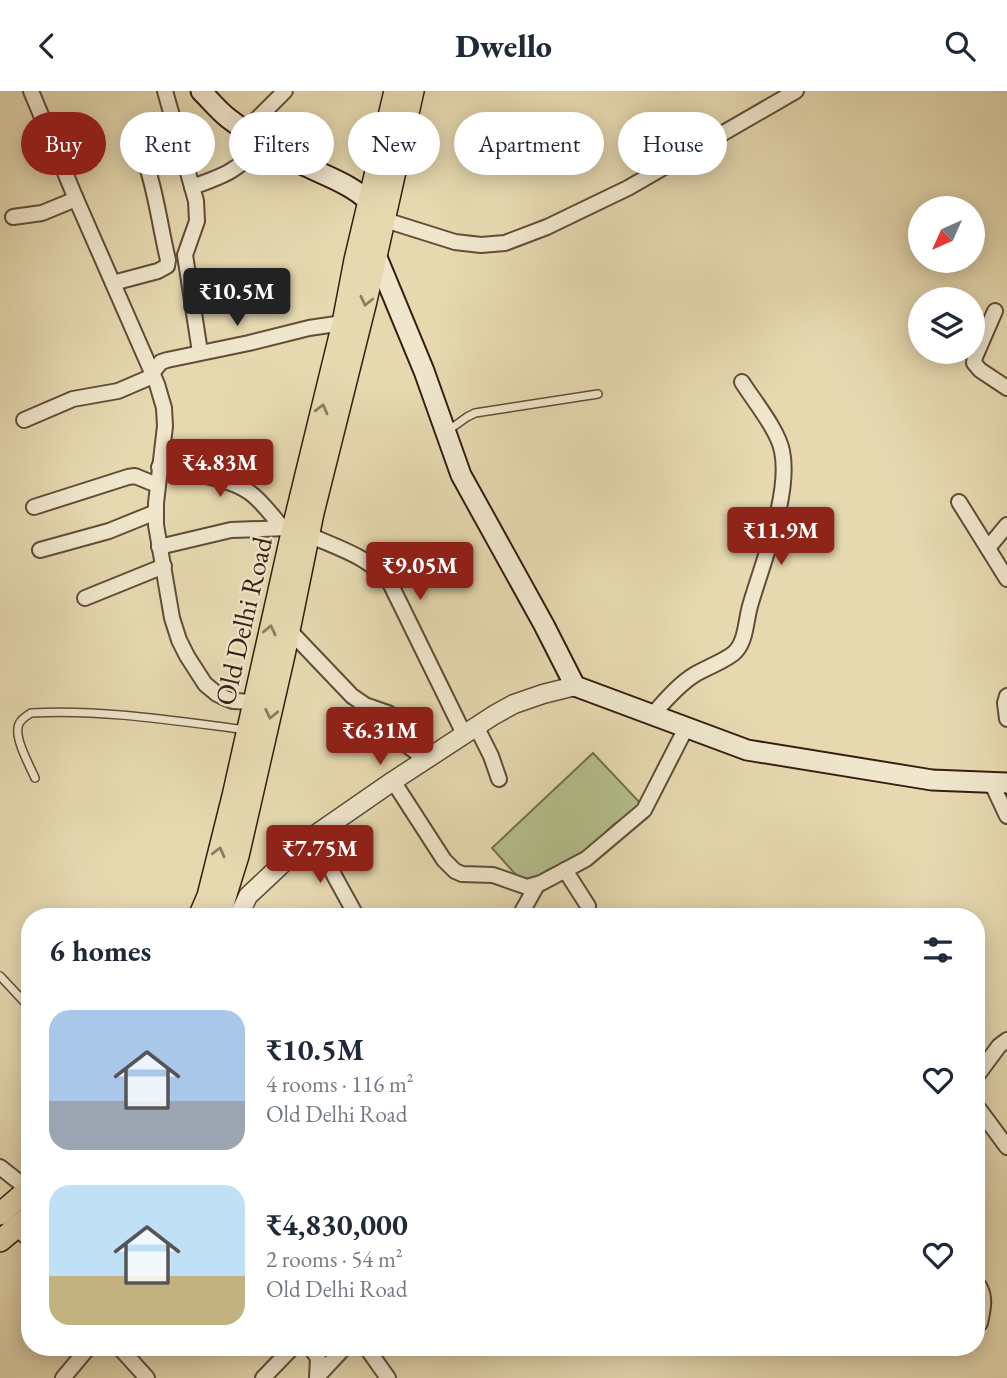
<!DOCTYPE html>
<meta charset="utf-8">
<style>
:root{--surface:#fff;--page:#f2f2f3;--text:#1f2937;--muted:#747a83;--accent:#8f2418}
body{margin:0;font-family:"EB Garamond",serif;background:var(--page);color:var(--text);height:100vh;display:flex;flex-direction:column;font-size:26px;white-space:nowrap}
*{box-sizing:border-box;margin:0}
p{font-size:23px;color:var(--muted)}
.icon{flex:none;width:38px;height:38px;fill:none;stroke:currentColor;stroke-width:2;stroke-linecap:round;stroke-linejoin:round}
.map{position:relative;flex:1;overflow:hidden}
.details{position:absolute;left:21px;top:817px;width:964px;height:448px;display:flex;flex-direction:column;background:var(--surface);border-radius:28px;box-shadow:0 4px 18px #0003}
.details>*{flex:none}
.guide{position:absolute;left:21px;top:21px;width:966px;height:63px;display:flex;gap:14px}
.needle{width:46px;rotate:225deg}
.tools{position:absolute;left:908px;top:105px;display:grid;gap:14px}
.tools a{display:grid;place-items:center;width:77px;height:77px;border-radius:50%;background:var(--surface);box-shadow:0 4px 18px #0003;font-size:35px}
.price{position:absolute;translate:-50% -60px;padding:0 16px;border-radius:7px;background:var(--accent);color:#fff;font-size:23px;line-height:46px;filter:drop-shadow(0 2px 4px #0008)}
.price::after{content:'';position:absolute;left:50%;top:42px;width:21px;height:16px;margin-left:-10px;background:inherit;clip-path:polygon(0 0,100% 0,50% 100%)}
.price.selected{background:#222;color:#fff}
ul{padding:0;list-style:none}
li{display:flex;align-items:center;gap:21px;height:175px;padding:0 28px}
li span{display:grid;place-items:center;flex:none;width:196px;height:140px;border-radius:21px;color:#555}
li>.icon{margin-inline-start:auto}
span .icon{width:84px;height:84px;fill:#fffc;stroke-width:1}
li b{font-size:30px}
h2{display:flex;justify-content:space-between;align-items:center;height:84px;padding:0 28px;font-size:30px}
.tag{padding:0 24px;border-radius:32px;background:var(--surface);box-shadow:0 4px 18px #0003;font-size:24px;line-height:63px}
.tag.selected{background:var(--accent);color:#fff}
header{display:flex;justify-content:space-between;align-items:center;height:91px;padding:0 28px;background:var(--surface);font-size:32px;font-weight:800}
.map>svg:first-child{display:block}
.green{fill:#b3bf8c;stroke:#746e4e;stroke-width:2}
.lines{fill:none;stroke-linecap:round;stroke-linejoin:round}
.service-casing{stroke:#614d38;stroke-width:10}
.minor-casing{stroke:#614d38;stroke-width:18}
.tertiary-casing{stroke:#614d38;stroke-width:21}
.secondary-casing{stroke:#351e10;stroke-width:23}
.primary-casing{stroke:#351e10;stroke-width:24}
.service{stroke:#efe6cc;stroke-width:7}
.minor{stroke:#efe6cc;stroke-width:14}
.tertiary{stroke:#efe6cc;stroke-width:18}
.secondary{stroke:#efe6cc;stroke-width:19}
.primary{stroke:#e6d9b0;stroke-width:21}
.oneway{stroke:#8e7c60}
.labels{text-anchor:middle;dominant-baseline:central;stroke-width:5;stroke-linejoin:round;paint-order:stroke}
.street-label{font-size:28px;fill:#351e10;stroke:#efe6cc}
</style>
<header><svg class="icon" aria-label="back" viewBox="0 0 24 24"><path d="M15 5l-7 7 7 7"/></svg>Dwello<svg class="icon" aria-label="search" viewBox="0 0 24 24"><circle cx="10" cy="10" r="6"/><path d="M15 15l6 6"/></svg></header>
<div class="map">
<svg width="1007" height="1287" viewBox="0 0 1007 1287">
<rect width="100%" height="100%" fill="#e6d9b0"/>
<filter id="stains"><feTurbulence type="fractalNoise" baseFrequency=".00286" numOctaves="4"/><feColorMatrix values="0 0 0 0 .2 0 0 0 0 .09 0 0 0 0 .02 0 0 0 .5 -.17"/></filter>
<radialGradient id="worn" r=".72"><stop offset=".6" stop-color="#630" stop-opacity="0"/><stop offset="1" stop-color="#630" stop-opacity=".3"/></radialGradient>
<polygon class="green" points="593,662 643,715 614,733 585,762 548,779 525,794 492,757"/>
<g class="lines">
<g class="service-casing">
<g id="service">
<polyline points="446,341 467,326 475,322 598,303"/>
<path d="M35 687C30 675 13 646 19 633 21 628 26 625 31 622 103 618 176 630 247 639"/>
<polyline points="0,885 30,917"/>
</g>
</g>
<g class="minor-casing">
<g id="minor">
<polyline points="31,0 76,108 157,293 164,317 165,335 156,412 156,434 172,527 179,549 187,565 205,593 217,603 225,607 233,610 254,611"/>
<polyline points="165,0 196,110 197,130 185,164 200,261"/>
<polyline points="246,39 285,0"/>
<path d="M192 96C227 84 238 79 264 51"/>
<polyline points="13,126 42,122 76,108"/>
<polyline points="385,129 455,151 481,154 505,152 547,136 628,97 796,0"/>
<path d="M113 192 158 180 167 175 168 169C161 140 157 108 148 79 145 71 137 56 141 48 145 38 165 35 174 32"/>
<polyline points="995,220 975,266 974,272 980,279 1007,297"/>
<polyline points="152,282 161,271 167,269 249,252 309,237 343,232"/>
<polyline points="24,329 73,308 118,300 153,285"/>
<path d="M159 376C185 381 227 386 249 401 262 410 272 425 283 437"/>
<polyline points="959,411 1007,488"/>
<polyline points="34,416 128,386 135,385 157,394"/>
<path d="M309 444C338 457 373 467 391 494L464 643"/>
<polyline points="159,456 231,439 288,437"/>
<polyline points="988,457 1007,434"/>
<polyline points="40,459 109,440 156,421"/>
<polyline points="85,507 164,475"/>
<polyline points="289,539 352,605 365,614 388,622 393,625 396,629 405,653 426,668"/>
<polyline points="1007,605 1005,612 1007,628"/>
<path d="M652 624C665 610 678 594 694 584 705 577 728 569 736 560 746 549 746 529 750 515 762 473 791 403 782 360 778 339 754 310 742 291"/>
<polyline points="476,635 491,665 499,688"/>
<polyline points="393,690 444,769 455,780 462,783 493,784 527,796 541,792 586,768 644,719 686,637"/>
<polyline points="991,691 1007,725"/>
<polyline points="315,744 335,786 357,826"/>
<polyline points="565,779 588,815 588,826"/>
<polyline points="519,826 537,794"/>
<polyline points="976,986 999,955 1007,949"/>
<polyline points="976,1014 1007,1056"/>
<polyline points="0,1076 28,1098"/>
<polyline points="16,1137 30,1149"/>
<path d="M976 1191C987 1204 983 1217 980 1232"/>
<polyline points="119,1256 147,1287"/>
<polyline points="310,1256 318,1267 317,1287"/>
<polyline points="366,1256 388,1287"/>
<polyline points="317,1286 345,1256"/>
<polyline points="63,1287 89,1256"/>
<polyline points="263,1287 293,1256"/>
</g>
</g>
<g class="tertiary-casing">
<polyline id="tertiary" points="238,826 248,805 280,775 315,744 393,690 494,624 514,613 543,603 575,595"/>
</g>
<g class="secondary-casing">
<g id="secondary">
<path d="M201 0C210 9 218 19 228 27 250 44 276 60 301 73 328 86 358 95 378 120"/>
<polyline points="372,163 376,164 424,280 461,384 544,534 575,595 747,659 932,689 1007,692"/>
</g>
</g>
<g class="primary-casing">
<g id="primary">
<polyline points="199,826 208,805 233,705 293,437 343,232 355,169 395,0"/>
<polyline points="219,826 238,765 284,564 313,422 366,210 413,0"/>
<polyline points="0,1123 30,1097"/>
<polyline points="0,1150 30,1125"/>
</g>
</g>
<use href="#service" class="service"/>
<use href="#minor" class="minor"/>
<use href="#tertiary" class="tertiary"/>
<use href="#secondary" class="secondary"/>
<use href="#primary" class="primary"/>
</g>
<defs><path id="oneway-chevron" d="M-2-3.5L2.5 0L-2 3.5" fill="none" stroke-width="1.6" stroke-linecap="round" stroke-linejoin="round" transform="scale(1.75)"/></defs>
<g class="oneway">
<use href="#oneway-chevron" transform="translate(366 210) rotate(103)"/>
<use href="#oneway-chevron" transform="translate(322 318) rotate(-76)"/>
<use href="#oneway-chevron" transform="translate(270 539) rotate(-77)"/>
<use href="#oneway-chevron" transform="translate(271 623) rotate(102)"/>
<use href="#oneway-chevron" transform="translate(219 761) rotate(-76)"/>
</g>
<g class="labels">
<g class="street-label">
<text transform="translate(243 530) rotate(-77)">Old Delhi Road</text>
</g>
</g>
<rect width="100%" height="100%" filter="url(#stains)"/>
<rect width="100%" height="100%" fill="url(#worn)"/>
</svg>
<div class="tools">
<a><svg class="needle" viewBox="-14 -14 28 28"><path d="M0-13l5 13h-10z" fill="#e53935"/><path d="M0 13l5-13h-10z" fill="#747a83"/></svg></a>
<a><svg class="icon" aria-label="layers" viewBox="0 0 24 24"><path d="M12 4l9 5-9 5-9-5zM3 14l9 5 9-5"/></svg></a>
</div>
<b class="price selected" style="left:237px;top:237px">₹10.5M</b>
<b class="price" style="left:220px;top:408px">₹4.83M</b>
<b class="price" style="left:781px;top:476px">₹11.9M</b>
<b class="price" style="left:420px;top:511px">₹9.05M</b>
<b class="price" style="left:380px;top:676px">₹6.31M</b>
<b class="price" style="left:320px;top:794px">₹7.75M</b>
<div class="guide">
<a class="tag selected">Buy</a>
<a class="tag">Rent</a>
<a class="tag">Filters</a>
<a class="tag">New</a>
<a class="tag">Apartment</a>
<a class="tag">House</a>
</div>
<section class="details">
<h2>6 homes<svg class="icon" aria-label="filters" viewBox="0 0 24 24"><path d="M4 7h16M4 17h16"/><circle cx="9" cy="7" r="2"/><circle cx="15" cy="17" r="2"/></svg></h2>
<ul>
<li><span style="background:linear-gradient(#a9c7e8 65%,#9aa5b1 0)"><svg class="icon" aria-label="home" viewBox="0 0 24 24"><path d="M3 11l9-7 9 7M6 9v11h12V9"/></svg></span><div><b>₹10.5M</b><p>4 rooms · 116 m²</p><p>Old Delhi Road</p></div><svg class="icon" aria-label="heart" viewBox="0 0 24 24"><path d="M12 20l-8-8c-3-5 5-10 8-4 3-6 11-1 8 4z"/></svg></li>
<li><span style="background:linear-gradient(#bfe0f5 65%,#c2b280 0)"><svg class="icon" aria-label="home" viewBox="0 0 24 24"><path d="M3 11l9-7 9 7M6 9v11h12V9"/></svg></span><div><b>₹4,830,000</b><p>2 rooms · 54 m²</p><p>Old Delhi Road</p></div><svg class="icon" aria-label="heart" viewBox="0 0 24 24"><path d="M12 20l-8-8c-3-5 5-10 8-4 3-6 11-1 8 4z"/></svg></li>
</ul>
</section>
</div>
